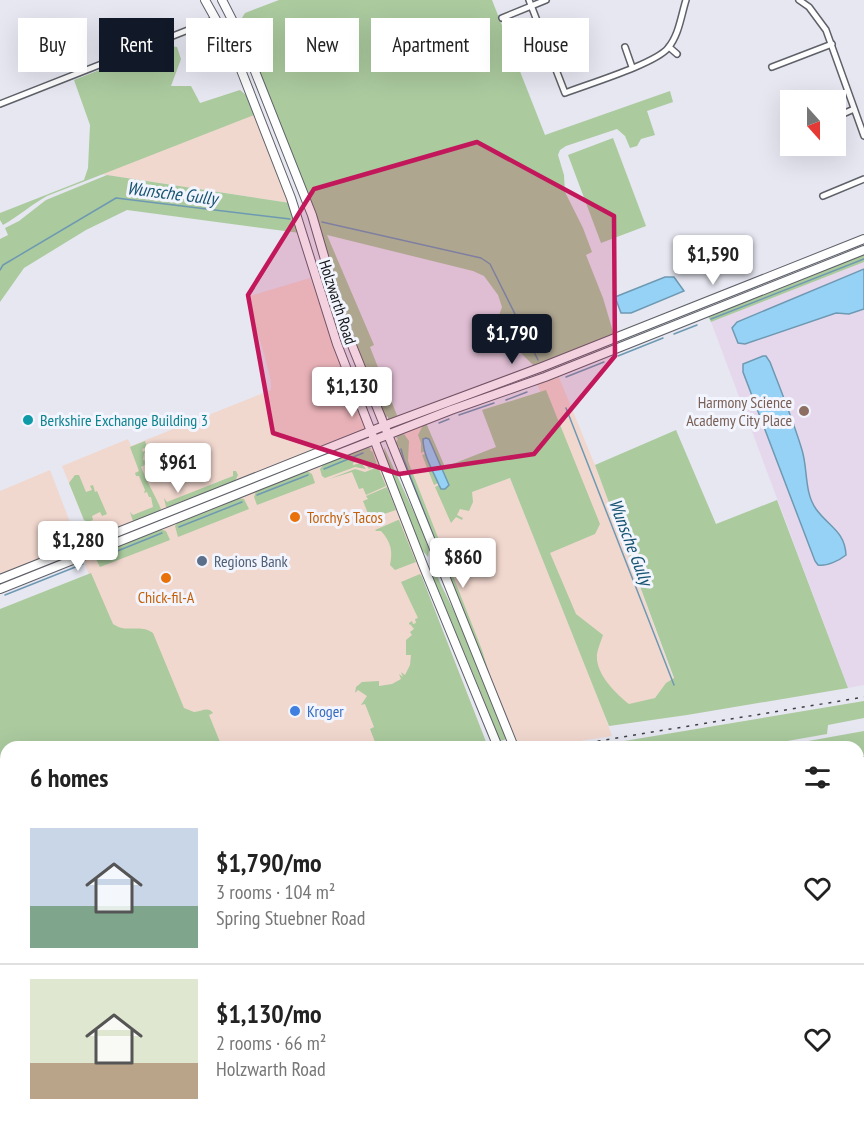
<!DOCTYPE html>
<meta charset="utf-8">
<style>
:root{--surface:#fff;--page:#f6f6f6;--text:#222;--muted:#767676;--line:#e0e0e0;--accent:#111827}
body{margin:0;font-family:"PT Sans Narrow",sans-serif;background:var(--page);color:var(--text);height:100vh;display:flex;flex-direction:column;font-size:22px;white-space:nowrap}
*{box-sizing:border-box;margin:0}
p{font-size:20px;color:var(--muted)}
.icon{flex:none;width:33px;height:33px;fill:none;stroke:currentColor;stroke-width:2;stroke-linecap:round;stroke-linejoin:round}
.map{position:relative;flex:1;overflow:hidden}
.drawer{position:absolute;left:0px;top:741px;width:864px;height:384px;display:flex;flex-direction:column;background:var(--surface);border-radius:18px 18px 0 0;box-shadow:0 6px 24px #0002}
.drawer>*{flex:none}
.guide{position:absolute;left:18px;top:18px;width:828px;height:54px;display:flex;gap:12px}
.needle{width:39px;rotate:159deg}
.controls{position:absolute;left:780px;top:90px;display:grid;gap:12px}
.controls a{display:grid;place-items:center;width:66px;height:66px;border-radius:0px;background:var(--surface);box-shadow:0 6px 24px #0002;font-size:30px}
.price{position:absolute;translate:-50% -51px;padding:0 14px;border-radius:6px;background:#fff;color:#222;font-size:20px;line-height:39px;filter:drop-shadow(0 2px 3px #0008)}
.price::after{content:'';position:absolute;left:50%;top:36px;width:18px;height:14px;margin-left:-9px;background:inherit;clip-path:polygon(0 0,100% 0,50% 100%)}
.price.selected{background:var(--accent);color:#fff}
ul{padding:0;list-style:none}
li{display:flex;align-items:center;gap:18px;height:150px;padding:0 30px}
li+li{border-top:2px solid var(--line)}
li span{display:grid;place-items:center;flex:none;width:168px;height:120px;border-radius:0px;color:#555}
li>.icon{margin-inline-start:auto}
span .icon{width:72px;height:72px;fill:#fffc;stroke-width:1}
li b{font-size:26px}
h2{display:flex;justify-content:space-between;align-items:center;height:72px;padding:0 30px;font-size:26px}
.tag{padding:0 21px;border-radius:0px;background:var(--surface);box-shadow:0 6px 24px #0002;font-size:21px;line-height:54px}
.tag.selected{background:var(--accent);color:#fff}
.map>svg:first-child{display:block}
.commercial{fill:#f1d8cf}
.education{fill:#e6d8ec}
.green{fill:#abca9e}
.water{fill:#96d2f5;stroke:#6e99b2;stroke-width:1.5}
.lines{fill:none;stroke-linecap:round;stroke-linejoin:round}
.stream{stroke:#6e99b2;stroke-width:1.5}
.minor-casing{stroke:#5f6169;stroke-width:8}
.secondary-casing{stroke:#5f6169;stroke-width:10}
.motorway-casing{stroke:#5f6169;stroke-width:11}
.minor{stroke:#fff;stroke-width:5}
.secondary{stroke:#fff;stroke-width:8}
.motorway{stroke:#fff;stroke-width:9}
.rail{stroke:#3e3f44;stroke-width:1.5;stroke-dasharray:3 6;stroke-linecap:butt}
.marked{fill:#c2185b;fill-opacity:0.2;stroke:#c2185b;stroke-width:4.5;stroke-linejoin:round}
.education-dot{fill:#8d6e63;stroke:#f3f5fe;stroke-width:2}
.culture-dot{fill:#0f9aa8;stroke:#f3f5fe;stroke-width:2}
.food-dot{fill:#e8710a;stroke:#f3f5fe;stroke-width:2}
.service-dot{fill:#5c6f8a;stroke:#f3f5fe;stroke-width:2}
.shop-dot{fill:#3f7fe0;stroke:#f3f5fe;stroke-width:2}
.labels{text-anchor:middle;dominant-baseline:central;stroke-width:6;stroke-linejoin:round;paint-order:stroke}
.street-label{font-size:16px;fill:#121316;stroke:#f3f5fe}
.education-label{font-size:16px;fill:#785e54;stroke:#f3f5fe;text-anchor:end}
.culture-label{font-size:16px;fill:#0d838f;stroke:#f3f5fe;text-anchor:start}
.food-label{font-size:16px;fill:#c56008;stroke:#f3f5fe;text-anchor:start}
.service-label{font-size:16px;fill:#4e5e75;stroke:#f3f5fe;text-anchor:start}
.shop-label{font-size:16px;fill:#366cbe;stroke:#f3f5fe;text-anchor:start}
.water-label{font-size:18px;font-style:italic;fill:#165370;stroke:#f3f5fe}
</style>
<div class="map">
<svg width="864" height="1125" viewBox="0 0 864 1125">
<rect width="100%" height="100%" fill="#e6e7f1"/>
<g class="commercial">
<polygon points="254,113 290,203 100,174"/>
<polygon points="310,278 365,424 362,431 98,537 91,537 62,466 128,439 131,446 271,390 271,382 265,357 246,297"/>
<polygon points="558,375 595,465 678,691 604,713 612,736 543,747 518,747 394,442 399,435 426,423 457,497 510,478 540,552 596,527 537,384"/>
<polygon points="364,448 371,448 376,451 424,576 422,578 488,747 155,747 83,559"/>
<polygon points="50,470 78,543 74,546 0,575 0,491"/>
</g>
<polygon class="education" points="864,262 864,685 848,688 711,322"/>
<g class="green">
<polygon points="279,0 492,0 545,135 670,91 673,102 647,111 655,135 641,139 637,146 630,148 625,136 617,129 566,146 560,150 558,155 564,175 565,192 583,228 592,252 586,255 603,298 614,335 535,367 510,342 497,321 502,307 498,295 484,276 473,271 327,235 374,345 370,347 398,418 388,420 388,416 386,418 384,416 376,396 377,395 353,340 238,24 245,13"/>
<path d="M163 45 177 47 181 59 171 86H191L200 103 240 90 247 96 254 115 47 196C32 204 19 216 3 225L0 220V213L84 180 88 168 90 125 74 80Z"/>
<polygon points="613,138 646,226 601,243 568,155"/>
<polygon points="107,175 290,203 300,233 127,210 86,230 24,268 0,302 0,239 8,235 5,228 19,221 46,200"/>
<polygon points="864,254 864,262 711,322 708,316"/>
<path d="M546 390 600 524 595 534 550 553 576 614 603 635C601 641 598 648 597 654 595 673 615 693 629 704L655 698 666 683 674 678 595 465 676 430 716 524 777 500 848 688 687 715 609 726 510 478 472 492 473 502 469 511 460 509 457 515 463 518 462 520 456 517 451 523 435 487 439 485 438 483 434 485 422 455 426 453V451L421 453V443L418 435 423 425 426 423 445 467 496 447 482 410Z"/>
<polygon points="404,434 409,441 408,461 482,650 490,676 395,447 400,448 395,444 398,439 396,438 399,435"/>
<path d="M145 441 147 447 142 449 143 452 148 450 149 454 144 453 143 460 150 462 141 467C147 482 155 495 161 509L157 513 135 522 133 521 130 512 133 515 153 507 151 497H149L147 492 144 493 145 490 139 476H136L135 473 139 471 130 447Z"/>
<polygon points="368,447 371,448 370,450 373,452 377,465 369,469 364,462 357,461 353,463 353,465 361,463 366,469 355,467 325,478 322,476 320,469 324,464"/>
<polygon points="384,447 421,528 429,550 428,557 420,548 385,458"/>
<polygon points="378,467 386,486 366,495 363,488 359,489 352,472 329,479 355,469 365,472"/>
<polygon points="233,471 236,471 238,475 234,483 171,508 166,507 164,498 167,502 233,476"/>
<polygon points="307,471 312,474 315,483 257,505 254,497 256,491"/>
<polygon points="75,475 79,475 86,492 92,490 90,486 93,485 95,492 97,491 107,514 102,516 100,512 92,516 93,520 88,522 84,520 69,483"/>
<polygon points="387,487 396,510 372,518 369,516 363,501 368,499 366,496"/>
<polygon points="238,498 244,499 249,509 178,537 175,526 179,521"/>
<path d="M398 520H399L416 562 395 570 390 565C393 551 391 542 381 531H376L375 530Z"/>
<polygon points="159,529 166,531 170,540 100,567 96,559 100,553"/>
<polygon points="479,540 486,543 471,576 462,553 467,555 469,547 475,549"/>
<path d="M434 570 461 626 507 739 500 741C479 686 456 633 433 578L431 571Z"/>
<path d="M91 573 113 624C127 634 140 623 153 633L184 708 194 712C201 712 208 706 213 713L209 715 222 747H6V832L0 833V609Z"/>
<polygon points="420,574 422,577 488,747 377,747 370,729 374,727 365,704 361,705 367,696 358,690 355,693 356,687 362,682 379,681 379,686 392,684 401,679 399,674 403,677 401,672 405,675 410,665 411,655 406,655 406,640 412,635 410,632 414,629 410,624 409,625 409,623 412,621 413,624 416,623 415,619 418,618 401,582"/>
<polygon points="864,701 864,718 828,725 827,734 754,747 588,747"/>
<polygon points="864,731 864,758 858,759 858,747 775,747"/>
<polygon points="6,874 6,1119 84,1119 80,1125 0,1125 0,875"/>
<polygon points="192,1119 377,1119 376,1125 187,1125"/>
</g>
<g class="water">
<polygon points="864,269 864,309 849,314 836,313 745,344 738,343 732,328 737,322"/>
<polygon points="665,277 674,277 684,291 631,313 621,313 615,297"/>
<path d="M763 356H766L770 362C781 391 793 420 802 450 808 469 804 492 816 509 828 526 845 531 846 555 840 560 826 567 818 565L815 561 743 372V364Z"/>
<path d="M426 438 429 439 449 485 445 489H441L439 485C433 471 423 455 423 439Z"/>
</g>
<g class="lines">
<g class="stream">
<polyline points="322,222 481,258 490,264 538,360"/>
<polyline points="0,270 3,265 116,198 290,219"/>
<polyline points="711,319 864,259"/>
<polyline points="674,334 697,325"/>
<polyline points="618,356 663,338"/>
<polyline points="566,377 604,362"/>
<polyline points="506,400 527,392"/>
<polyline points="566,408 674,685"/>
<polyline points="459,415 494,403"/>
<polyline points="439,423 449,419"/>
<polyline points="401,449 404,460 446,569"/>
<polyline points="324,469 363,453"/>
<polyline points="257,495 308,475"/>
<polyline points="179,527 242,502"/>
<polyline points="100,558 162,533"/>
<polyline points="5,595 83,564"/>
<polyline points="817,1119 820,1125"/>
</g>
<g class="minor-casing">
<g id="minor">
<path d="M529 0 565 93C588 84 655 64 668 48 679 35 681 16 686 0"/>
<polyline points="799,0 809,7 826,30 864,136"/>
<polyline points="502,18 546,0"/>
<polyline points="625,47 632,67"/>
<polyline points="669,47 677,54"/>
<polyline points="772,67 832,44"/>
<polyline points="0,104 216,19"/>
<polyline points="836,117 854,109"/>
<polyline points="823,196 864,179"/>
</g>
</g>
<g class="secondary-casing">
<g id="secondary">
<polyline points="205,0 234,52 291,198 337,344 423,565 498,747"/>
<polyline points="222,0 243,41 312,215 345,328 514,747"/>
<polyline points="0,579 389,424 542,367 864,239"/>
<polyline points="0,589 313,464 451,410 545,377 864,250"/>
<polyline points="858,762 864,761"/>
<polyline points="858,827 864,826"/>
<polyline points="858,844 864,843"/>
<polyline points="585,1119 586,1125"/>
<polyline points="599,1119 600,1125"/>
<polyline points="87,1125 90,1119"/>
<polyline points="180,1125 183,1119"/>
</g>
</g>
<g class="motorway-casing">
<g id="motorway">
<polyline points="858,790 864,789"/>
<polyline points="858,807 864,806"/>
<polyline points="93,1125 95,1119"/>
<polyline points="114,1125 117,1119"/>
<polyline points="125,1125 128,1119"/>
<polyline points="148,1125 152,1119"/>
</g>
</g>
<use href="#minor" class="minor"/>
<use href="#secondary" class="secondary"/>
<use href="#motorway" class="motorway"/>
<g class="rail">
<polyline points="562,747 864,697"/>
<polyline points="0,841 6,840"/>
</g>
</g>
<path class="marked" d="M477 142 614 216 615 356 534 454 399 474 273 433 248 295 314 189Z"/>
<circle class="education-dot" cx="804" cy="411" r="6"/>
<circle class="culture-dot" cx="28" cy="420" r="6"/>
<g class="food-dot">
<circle cx="295" cy="517" r="6"/>
<circle cx="166" cy="578" r="6"/>
</g>
<circle class="service-dot" cx="202" cy="561" r="6"/>
<circle class="shop-dot" cx="295" cy="711" r="6"/>
<g class="labels">
<g class="street-label">
<text transform="translate(338 302) rotate(72)">Holzwarth Road</text>
</g>
<g class="education-label">
<text x="792" y="402">Harmony Science<tspan x="792" dy="18">Academy City Place</tspan></text>
</g>
<g class="culture-label">
<text x="40" y="420">Berkshire Exchange Building 3</text>
</g>
<g class="food-label">
<text x="307" y="517">Torchy's Tacos</text>
<text x="166" y="597" text-anchor="middle">Chick-fil-A</text>
</g>
<g class="service-label">
<text x="214" y="561">Regions Bank</text>
</g>
<g class="shop-label">
<text x="307" y="711">Kroger</text>
</g>
<g class="water-label">
<text transform="translate(172 193) rotate(7)">Wunsche Gully</text>
<text transform="translate(631 542) rotate(69)">Wunsche Gully</text>
</g>
</g>
</svg>
<div class="controls">
<a><svg class="needle" viewBox="-14 -14 28 28"><path d="M0-13l5 13h-10z" fill="#e53935"/><path d="M0 13l5-13h-10z" fill="#767676"/></svg></a>
</div>
<b class="price" style="left:713px;top:286px">$1,590</b>
<b class="price selected" style="left:512px;top:365px">$1,790</b>
<b class="price" style="left:352px;top:418px">$1,130</b>
<b class="price" style="left:178px;top:494px">$961</b>
<b class="price" style="left:78px;top:572px">$1,280</b>
<b class="price" style="left:463px;top:589px">$860</b>
<div class="guide">
<a class="tag">Buy</a>
<a class="tag selected">Rent</a>
<a class="tag">Filters</a>
<a class="tag">New</a>
<a class="tag">Apartment</a>
<a class="tag">House</a>
</div>
<section class="drawer">
<h2>6 homes<svg class="icon" aria-label="filters" viewBox="0 0 24 24"><path d="M4 7h16M4 17h16"/><circle cx="9" cy="7" r="2"/><circle cx="15" cy="17" r="2"/></svg></h2>
<ul>
<li><span style="background:linear-gradient(#c9d6e8 65%,#7fa58c 0)"><svg class="icon" aria-label="home" viewBox="0 0 24 24"><path d="M3 11l9-7 9 7M6 9v11h12V9"/></svg></span><div><b>$1,790/mo</b><p>3 rooms · 104 m²</p><p>Spring Stuebner Road</p></div><svg class="icon" aria-label="heart" viewBox="0 0 24 24"><path d="M12 20l-8-8c-3-5 5-10 8-4 3-6 11-1 8 4z"/></svg></li>
<li><span style="background:linear-gradient(#dfe7d0 70%,#b9a48a 0)"><svg class="icon" aria-label="home" viewBox="0 0 24 24"><path d="M3 11l9-7 9 7M6 9v11h12V9"/></svg></span><div><b>$1,130/mo</b><p>2 rooms · 66 m²</p><p>Holzwarth Road</p></div><svg class="icon" aria-label="heart" viewBox="0 0 24 24"><path d="M12 20l-8-8c-3-5 5-10 8-4 3-6 11-1 8 4z"/></svg></li>
</ul>
</section>
</div>
